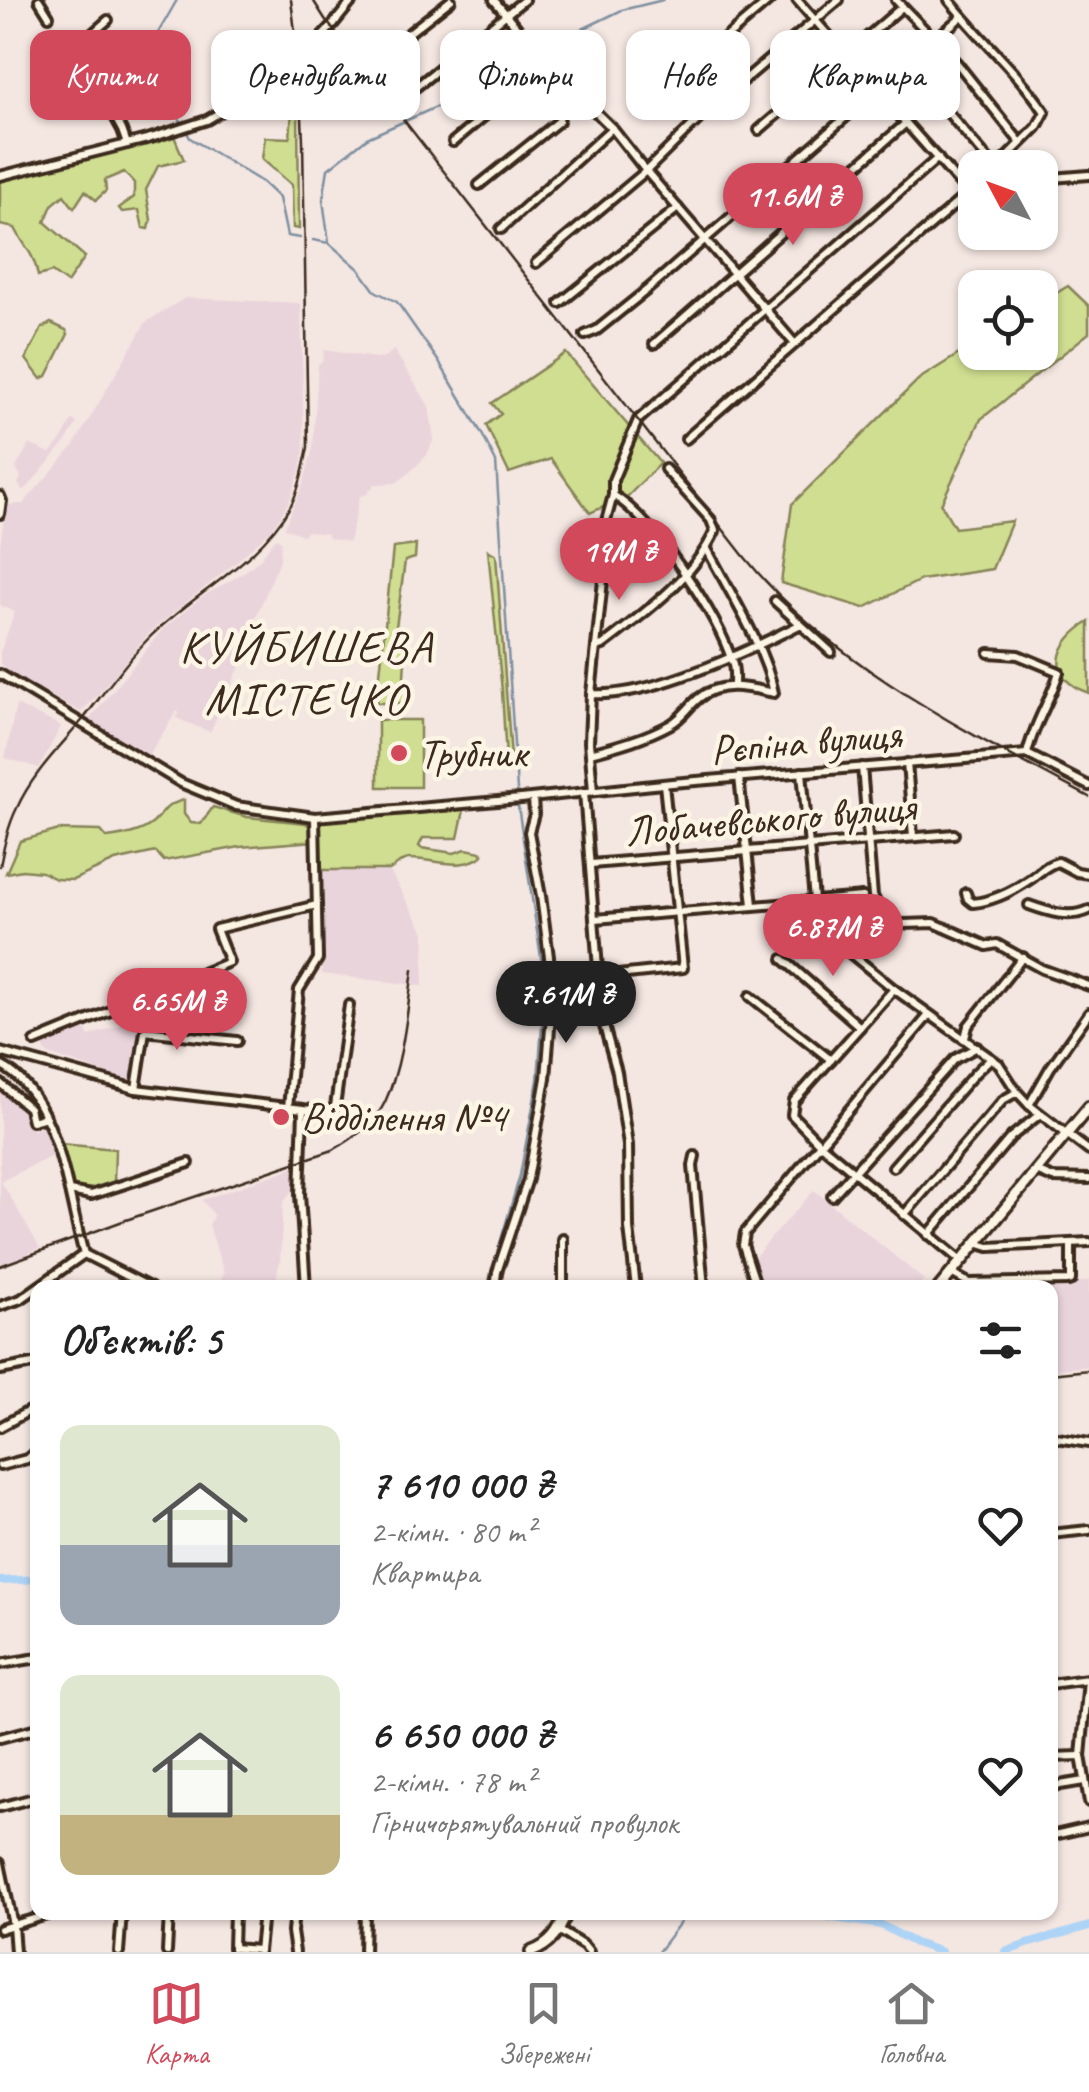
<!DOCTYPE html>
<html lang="uk">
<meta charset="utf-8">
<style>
:root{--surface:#fff;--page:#f2f2f2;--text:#222;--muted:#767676;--line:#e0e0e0;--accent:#d1495b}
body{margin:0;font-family:Caveat,sans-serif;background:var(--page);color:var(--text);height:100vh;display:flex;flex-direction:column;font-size:38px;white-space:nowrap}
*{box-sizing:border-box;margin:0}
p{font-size:32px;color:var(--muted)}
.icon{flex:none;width:55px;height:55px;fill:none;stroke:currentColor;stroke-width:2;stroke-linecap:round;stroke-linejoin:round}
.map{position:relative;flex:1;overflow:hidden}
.drawer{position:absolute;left:30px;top:1280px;width:1028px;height:640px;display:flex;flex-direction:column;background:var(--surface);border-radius:20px;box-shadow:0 2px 8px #0004}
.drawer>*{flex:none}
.top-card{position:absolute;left:30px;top:30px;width:1030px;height:90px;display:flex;gap:20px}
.needle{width:65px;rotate:311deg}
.controls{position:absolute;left:958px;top:150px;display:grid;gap:20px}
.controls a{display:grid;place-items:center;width:100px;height:100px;border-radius:20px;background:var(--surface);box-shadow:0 2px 8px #0004;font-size:50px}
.price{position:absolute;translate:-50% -85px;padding:0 22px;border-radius:35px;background:var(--accent);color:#fff;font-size:32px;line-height:65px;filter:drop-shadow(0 2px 5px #0008)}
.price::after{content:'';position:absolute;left:50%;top:60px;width:30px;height:22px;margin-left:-15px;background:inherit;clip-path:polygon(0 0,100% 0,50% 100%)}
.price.selected{background:#222;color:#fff}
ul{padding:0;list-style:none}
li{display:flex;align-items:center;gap:30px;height:250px;padding:0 30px}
li span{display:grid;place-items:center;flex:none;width:280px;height:200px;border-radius:20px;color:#555}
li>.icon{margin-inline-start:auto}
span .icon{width:120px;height:120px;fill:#fffc;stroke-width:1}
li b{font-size:42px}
h2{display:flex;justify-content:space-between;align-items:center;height:120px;padding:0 30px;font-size:42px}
.pill{padding:0 35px;border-radius:20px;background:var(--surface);box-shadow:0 2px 8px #0004;font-size:35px;line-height:90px}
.pill.selected{background:var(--accent);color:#fff}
.tab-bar{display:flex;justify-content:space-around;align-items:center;height:140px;border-top:2px solid var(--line);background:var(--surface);font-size:28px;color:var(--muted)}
.tab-bar a{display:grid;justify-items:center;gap:5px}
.tab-bar .selected{color:var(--accent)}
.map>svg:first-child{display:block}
.built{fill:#ead4dc}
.green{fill:#d0de91;stroke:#868458;stroke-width:2.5}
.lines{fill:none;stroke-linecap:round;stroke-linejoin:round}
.stream{stroke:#7f90a0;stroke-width:2.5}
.river{stroke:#add4f7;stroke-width:8}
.minor-casing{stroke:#3b2a1e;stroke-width:14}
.major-casing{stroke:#3b2a1e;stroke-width:16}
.minor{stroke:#fcf5e5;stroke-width:6}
.major{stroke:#fcf5e5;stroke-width:9}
.rail{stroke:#3b2a1e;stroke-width:2.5}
.poi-dot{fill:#d1495b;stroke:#fcf5e5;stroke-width:4}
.labels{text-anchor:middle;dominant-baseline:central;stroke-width:9;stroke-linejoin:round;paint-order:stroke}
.street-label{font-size:42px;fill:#3b2a1e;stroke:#fcf5e5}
.poi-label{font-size:42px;fill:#3b2a1e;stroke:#fcf5e5;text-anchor:start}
.neighbourhood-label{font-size:45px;letter-spacing:2.5px;fill:#3b2a1e;stroke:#fcf5e5}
</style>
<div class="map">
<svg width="1089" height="1952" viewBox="0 0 1089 1952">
<rect width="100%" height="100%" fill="#f4e6e1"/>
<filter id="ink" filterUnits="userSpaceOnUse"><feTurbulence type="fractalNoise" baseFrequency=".01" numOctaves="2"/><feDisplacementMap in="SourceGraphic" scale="20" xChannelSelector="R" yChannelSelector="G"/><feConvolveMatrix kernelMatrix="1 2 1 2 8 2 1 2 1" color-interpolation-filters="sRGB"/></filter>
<g filter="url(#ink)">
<g class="built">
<polygon points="185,298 301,303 304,448 300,470 289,502 272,529 235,563 150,632 97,696 81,712 22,681 0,663 0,652 15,612 0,605 0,545 6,505 23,504 73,447 146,322"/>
<polygon points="324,350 382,359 394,350 429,406 434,439 427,455 407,475 396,483 375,484 367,494 360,496 349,542 328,538 327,534 307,531 303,535 284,528 303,485 313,448 318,364 323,361"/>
<polygon points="72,420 77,423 65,443 26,489 22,490 18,483 21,477 16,468 29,444 50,453 62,439"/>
<polygon points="276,538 281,541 280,560 241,652 245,655 210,732 176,718 179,713 177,711 148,756 89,720 163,629 202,597 243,573 260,559"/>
<polygon points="16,705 61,726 39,768 5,758"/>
<polygon points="319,870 389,870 425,933 423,986 322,974"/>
<polygon points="120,1025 142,1026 131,1082 46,1053 42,1043 84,1026 89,1036"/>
<polygon points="0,1086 21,1103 32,1130 44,1126 52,1156 1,1181 40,1248 0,1266"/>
<polygon points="296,1167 295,1187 283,1203 280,1261 275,1283 268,1287 218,1287 224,1273 209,1225 214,1215 202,1200"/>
<polygon points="814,1190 924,1280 917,1288 761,1287 749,1263"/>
<polygon points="1089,1280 1089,1366 1050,1370 1050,1288 982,1287 1072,1284"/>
</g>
<g class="green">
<polygon points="298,105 299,229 293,228 292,185 262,159 265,137 290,138 292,110"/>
<path d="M174 136 184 160 158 166 146 190 151 220 149 229 143 228 139 210 122 212 119 208 134 197V183L124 172 105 180 106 191 96 200 85 191 74 208 64 195 52 205 45 222 85 257 67 283 52 272 38 276C34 253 25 248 15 228L0 225V181Z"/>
<polygon points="1068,286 1089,306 1089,333 981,419 941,504 955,528 1012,521 992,569 921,580 864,608 781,583 792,504 919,379 975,344 975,352 1040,352 1040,303"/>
<polygon points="51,323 66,330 68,334 47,376 41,379 26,359 42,328"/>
<polygon points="566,353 660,463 628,496 590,513 551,459 509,473 486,425 501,414 492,403"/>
<polygon points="416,545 415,558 405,561 396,627 406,641 404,677 408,703 377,703 393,548"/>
<polygon points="488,550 496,555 511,758 506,759 502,691"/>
<path d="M1089 622V693C1044 678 1055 642 1089 622Z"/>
<rect x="378" y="720" width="42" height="67"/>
<path d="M184 800V814L191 823 201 824 213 807 247 817 306 823 314 831V841L240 847 164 861 156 852 115 861 73 880 56 879 42 872 22 870 6 873 20 841 59 830 101 831 107 838C122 836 141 833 153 823 168 809 161 807 184 800Z"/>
<path d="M464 810 458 838H423L419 846 421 848 454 853 466 849 481 852 483 855C462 872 434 859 410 859 400 859 397 867 389 870H319L318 821Z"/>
<polygon points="60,1144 115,1149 114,1183 89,1191 72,1188"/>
</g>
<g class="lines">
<g class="stream">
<polyline points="177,0 154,40 147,58 190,138 262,182 279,198 287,236 300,238"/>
<polyline points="541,52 564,38 622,10 663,0"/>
<polyline points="313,240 329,243 359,269 375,291 397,302 439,362 482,434 496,462 518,806 545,984 538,1080 520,1175 487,1288"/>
<polyline points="329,243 323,200 328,169 367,138 492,82 534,56"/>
<polyline points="658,1952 688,1912"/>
</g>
<g class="river">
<polyline points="0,1581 38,1579"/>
<polyline points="794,1912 881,1925 915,1943 941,1952"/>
<polyline points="1005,1952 1027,1944 1089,1926"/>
</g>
<g class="minor-casing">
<g id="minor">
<polyline points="39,0 49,16"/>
<polyline points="494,0 547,64 612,128 646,171 795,344"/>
<polyline points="797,0 968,193"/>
<polyline points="896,0 957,63 1020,142"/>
<path d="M949 0C980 39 1017 71 1045 112L1037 127 1002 162 1000 168"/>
<polyline points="108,20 77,47 86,71 92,75 122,130 127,144"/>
<polyline points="390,48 451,0"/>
<polyline points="907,64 995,168"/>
<polyline points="416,87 524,0"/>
<polyline points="668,87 770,0"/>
<polyline points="759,130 902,7"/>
<polyline points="453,142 547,64"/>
<polyline points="0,176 151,138 207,120 279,77 299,61 331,27 353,0"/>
<polyline points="1040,179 1089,175"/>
<polyline points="479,185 559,121 564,83"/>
<polyline points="501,229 612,128"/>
<polyline points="536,263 646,171 703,115 839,0"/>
<polyline points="560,303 678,208"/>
<polyline points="585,335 597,330 648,289 962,16"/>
<polyline points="654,344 906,123"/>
<polyline points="686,439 975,187"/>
<path d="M613 495C653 519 720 617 732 662 735 669 734 677 734 685"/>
<polyline points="0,496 2,501 0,514"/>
<polyline points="775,601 831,652"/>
<path d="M596 647 603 645C644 613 693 579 715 531L711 520 665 469"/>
<path d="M989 653 1018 655 1059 672C1051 700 1033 725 1027 754"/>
<polyline points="0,674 181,783 236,806 315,817 521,799 672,783 1027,754 1089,786"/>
<path d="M591 694C650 698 746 652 799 625"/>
<path d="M590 753C617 746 646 738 671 724 683 717 688 707 699 698 722 680 749 688 774 693 765 647 729 591 707 549"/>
<polyline points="907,763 913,836"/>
<polyline points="862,767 873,896 884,920 904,924 934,923 987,946 997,944 1042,969 1089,986"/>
<polyline points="802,772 814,900"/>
<polyline points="739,777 753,905"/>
<polyline points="593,791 589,742 591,694 604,571 606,521 613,495 613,480 638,420 938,158"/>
<polyline points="584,792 602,1019 617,1072 628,1145 629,1228 636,1288"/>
<polyline points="591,864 954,834"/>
<path d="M966 893 968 899 973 903C992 901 1013 891 1029 880 1040 873 1045 865 1058 862L1077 872 1089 874"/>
<polyline points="862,897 856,914 841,929 840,935 845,949 894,989 999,1064 1017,1092 1029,1105 1089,1151"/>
<path d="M1029 905C1048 912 1070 919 1089 910"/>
<polyline points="595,919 863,897"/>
<polyline points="783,959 860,1027"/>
<polyline points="599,977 683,968 664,784"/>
<polyline points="894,989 794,1101 792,1115 819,1143 961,1261"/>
<polyline points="750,996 831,1060"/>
<polyline points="965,1038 968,1026 1023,957"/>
<polyline points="35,1042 229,962 216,929 317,905"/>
<polyline points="0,1052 136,1089 328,1112 335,1107 349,1005"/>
<path d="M0 1065C59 1094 67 1196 84 1254"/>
<polyline points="0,1083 29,1108 32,1121 46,1117"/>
<polyline points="136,1089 145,1031 237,1041"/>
<polyline points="1029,1105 1050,1068 1089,1013"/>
<polyline points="288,1108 299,990 318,959 315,817"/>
<polyline points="303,1111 300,1194 306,1288"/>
<polyline points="695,1156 693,1166 704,1288"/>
<polyline points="893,1167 975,1073 991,1058"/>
<polyline points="1036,1171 1053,1178 1089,1179"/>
<polyline points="69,1191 91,1195 189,1163"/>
<polyline points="832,1196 955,1059 977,1047"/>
<polyline points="904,1215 1003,1100 1017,1092"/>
<polyline points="928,1235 1011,1137 1039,1115"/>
<polyline points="976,1243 989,1247 1089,1242"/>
<polyline points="84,1254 151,1288"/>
<polyline points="951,1273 969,1283 1068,1281 1071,1280 1071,1243"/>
<polyline points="495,1288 497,1272 528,1179 546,1078 551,1016 549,957 541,896 529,832 534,814 533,798"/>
<polyline points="563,1288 563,1239"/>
<polyline points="757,1288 743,1245 745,1233 929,1015"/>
<polyline points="0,1306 21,1299 84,1254"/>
<polyline points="0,1370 38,1363"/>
<polyline points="0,1427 38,1406"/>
<polyline points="1050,1437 1089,1443"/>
<polyline points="0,1466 27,1459 38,1450"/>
<polyline points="1050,1534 1089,1530"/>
<polyline points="0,1664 38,1658"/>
<polyline points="1088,1680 1081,1756 1089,1802"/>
<polyline points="1050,1684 1088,1679"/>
<polyline points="0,1738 38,1728"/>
<polyline points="1050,1757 1081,1756"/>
<polyline points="1050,1789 1060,1785 1084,1781"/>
<polyline points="0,1807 38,1797"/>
<polyline points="1050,1836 1089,1827"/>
<polyline points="0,1863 13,1925 15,1952"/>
<polyline points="234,1912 233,1948 259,1950"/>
<polyline points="294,1912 292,1932 295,1952"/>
<polyline points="0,1929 57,1912"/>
<polyline points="560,1931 584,1946 589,1952"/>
<polyline points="259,1951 263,1912"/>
<polyline points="119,1952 122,1912"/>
<polyline points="167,1952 169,1912"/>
<polyline points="364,1952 365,1912"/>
</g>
</g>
<g class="major-casing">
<g id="major">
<polyline points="939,1288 1089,1107"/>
<path d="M531 1952C551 1945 559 1932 567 1912"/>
</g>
</g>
<use href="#minor" class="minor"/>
<use href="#major" class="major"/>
<g class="rail">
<path d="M313 0 325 19 743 555C831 665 967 732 1089 797"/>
<path d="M0 866C4 846 8 826 17 808 32 774 62 745 85 717 105 691 125 663 147 640 193 593 258 564 291 505 300 487 304 467 308 447L303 141 300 71 291 0"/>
<path d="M0 1266 123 1221 333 1150C353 1139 375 1123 385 1102 403 1064 407 1012 413 970"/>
<polyline points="1050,1374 1089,1370"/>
</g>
</g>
</g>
<g class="poi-dot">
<circle cx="399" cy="753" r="10"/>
<circle cx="281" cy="1117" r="10"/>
</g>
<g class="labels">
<g class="street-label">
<text transform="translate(806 742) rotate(-5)">Рєпіна вулиця</text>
<text transform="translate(770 819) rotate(-5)">Лобачевського вулиця</text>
</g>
<g class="poi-label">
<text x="419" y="753">Трубник</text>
<text x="301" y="1117">Відділення №4</text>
</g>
<g class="neighbourhood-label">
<text x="307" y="647">КУЙБИШЕВА<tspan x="307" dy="52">МІСТЕЧКО</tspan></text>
</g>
</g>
</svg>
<div class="controls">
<a><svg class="needle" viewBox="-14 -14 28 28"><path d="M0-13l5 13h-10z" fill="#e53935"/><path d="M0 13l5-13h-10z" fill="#767676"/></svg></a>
<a><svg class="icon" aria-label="locate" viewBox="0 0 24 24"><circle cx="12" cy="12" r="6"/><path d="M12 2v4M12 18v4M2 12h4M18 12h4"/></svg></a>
</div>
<b class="price" style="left:793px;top:248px">11.6M ₴</b>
<b class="price" style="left:619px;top:603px">19M ₴</b>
<b class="price" style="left:833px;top:979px">6.87M ₴</b>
<b class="price selected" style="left:566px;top:1046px">7.61M ₴</b>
<b class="price" style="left:177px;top:1053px">6.65M ₴</b>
<div class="top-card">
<a class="pill selected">Купити</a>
<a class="pill">Орендувати</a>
<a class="pill">Фільтри</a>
<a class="pill">Нове</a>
<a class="pill">Квартира</a>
</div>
<section class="drawer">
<h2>Об’єктів: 5<svg class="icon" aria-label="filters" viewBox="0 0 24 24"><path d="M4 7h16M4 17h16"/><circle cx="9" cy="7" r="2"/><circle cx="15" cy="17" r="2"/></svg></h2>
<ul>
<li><span style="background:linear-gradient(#dfe7d0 60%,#9aa5b1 0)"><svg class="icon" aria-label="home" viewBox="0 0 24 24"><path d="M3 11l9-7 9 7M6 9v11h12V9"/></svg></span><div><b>7 610 000 ₴</b><p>2-кімн. · 80 m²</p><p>Квартира</p></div><svg class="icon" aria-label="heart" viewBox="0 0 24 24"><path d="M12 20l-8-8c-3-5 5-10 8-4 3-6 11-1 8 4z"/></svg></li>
<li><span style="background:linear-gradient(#dfe7d0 70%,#c2b280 0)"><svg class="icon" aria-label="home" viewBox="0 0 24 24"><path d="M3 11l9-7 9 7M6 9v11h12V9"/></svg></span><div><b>6 650 000 ₴</b><p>2-кімн. · 78 m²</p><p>Гірничорятувальний провулок</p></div><svg class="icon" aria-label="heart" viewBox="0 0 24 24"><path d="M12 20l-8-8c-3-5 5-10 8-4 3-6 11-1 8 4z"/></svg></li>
</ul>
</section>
</div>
<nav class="tab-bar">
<a class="selected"><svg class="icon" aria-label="map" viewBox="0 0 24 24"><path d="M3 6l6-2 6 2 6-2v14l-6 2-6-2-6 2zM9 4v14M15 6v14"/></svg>Карта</a>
<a><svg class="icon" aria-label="saved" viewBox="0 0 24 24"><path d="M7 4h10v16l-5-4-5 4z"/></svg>Збережені</a>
<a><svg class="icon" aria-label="home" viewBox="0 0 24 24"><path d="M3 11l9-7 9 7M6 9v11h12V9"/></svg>Головна</a>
</nav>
